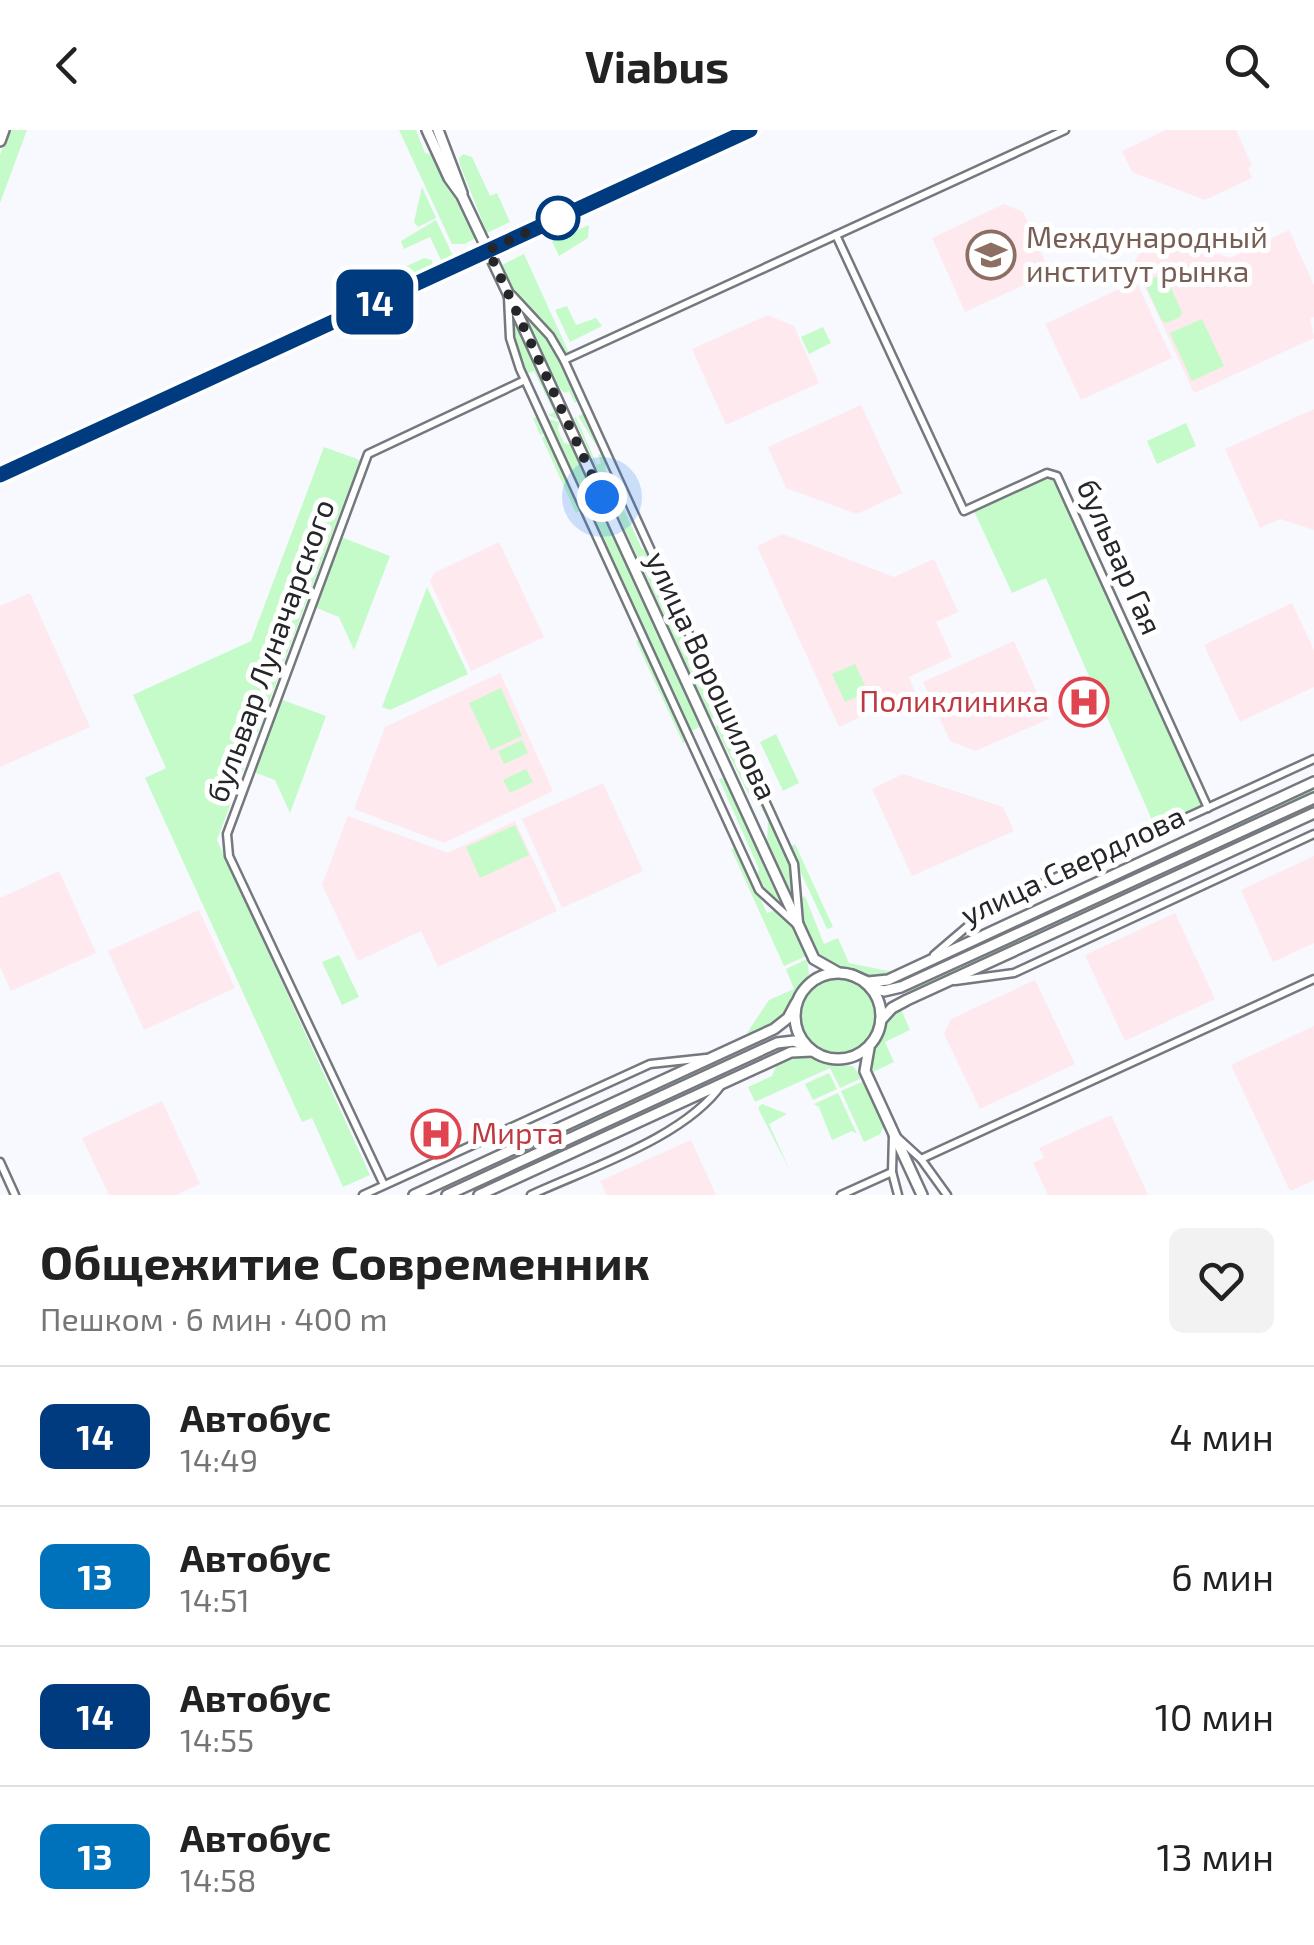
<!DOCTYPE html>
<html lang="ru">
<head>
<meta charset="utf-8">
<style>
  :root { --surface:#fff; --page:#f2f2f2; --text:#222; --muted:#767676; --line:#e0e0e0 }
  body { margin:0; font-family:"Exo 2",sans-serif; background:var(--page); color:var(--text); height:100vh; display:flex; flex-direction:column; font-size:38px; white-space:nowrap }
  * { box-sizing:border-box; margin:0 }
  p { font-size:32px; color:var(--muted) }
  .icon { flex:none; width:55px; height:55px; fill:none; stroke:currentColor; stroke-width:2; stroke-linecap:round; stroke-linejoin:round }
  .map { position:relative; height:1065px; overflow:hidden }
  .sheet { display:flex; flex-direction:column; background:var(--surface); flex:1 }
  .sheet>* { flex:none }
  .badge { padding:0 20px; border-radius:15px; font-size:35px; line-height:65px }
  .you { position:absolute; width:50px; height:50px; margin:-25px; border:8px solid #fff; border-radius:50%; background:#1a73e8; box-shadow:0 0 0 15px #1a73e833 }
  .map>.badge { position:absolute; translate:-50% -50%; box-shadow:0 0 0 5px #fff }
  .round { display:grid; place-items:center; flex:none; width:105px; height:105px; border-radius:15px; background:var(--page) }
  .overview { display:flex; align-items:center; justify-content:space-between; height:170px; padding:0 40px }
  h1 { font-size:48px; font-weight:700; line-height:75px }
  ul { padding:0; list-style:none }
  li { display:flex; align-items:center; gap:30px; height:140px; padding:0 40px; border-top:2px solid var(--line) }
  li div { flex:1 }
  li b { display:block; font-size:38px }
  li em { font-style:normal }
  li .badge { min-width:110px; font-weight:700; text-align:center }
  header { display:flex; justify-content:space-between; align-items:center; height:130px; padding:0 40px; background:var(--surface); font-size:45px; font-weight:700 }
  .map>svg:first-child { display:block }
  .education { fill:#fee9ee }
  .green { fill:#c5fbc9 }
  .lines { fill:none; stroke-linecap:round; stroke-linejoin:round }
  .minor-casing { stroke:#75797f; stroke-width:11 }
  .secondary-casing { stroke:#75797f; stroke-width:14 }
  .minor { stroke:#fff; stroke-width:6 }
  .secondary { stroke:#fff; stroke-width:9 }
  .line-casing { stroke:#fff; stroke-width:22 }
  .line { stroke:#003b80; stroke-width:15 }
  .walk { stroke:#252629; stroke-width:10; stroke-dasharray:0 18 }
  .stop-dot { fill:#fff; stroke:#003b80; stroke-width:5 }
  .labels { text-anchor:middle; stroke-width:10; stroke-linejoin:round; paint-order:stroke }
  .education-label { font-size:30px; fill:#785e54; stroke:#fff; text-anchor:start }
  .street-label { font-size:30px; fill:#252629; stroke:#fff }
  .health-label { font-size:30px; fill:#be3a42; stroke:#fff; text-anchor:end }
</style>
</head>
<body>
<header><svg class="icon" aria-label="back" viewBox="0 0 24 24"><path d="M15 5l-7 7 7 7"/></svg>Viabus<svg class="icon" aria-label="search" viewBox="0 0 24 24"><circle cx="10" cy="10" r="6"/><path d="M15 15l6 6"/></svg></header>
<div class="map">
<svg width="1314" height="1065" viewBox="0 0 1314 1065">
  <rect width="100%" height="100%" fill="#f7f9fe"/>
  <!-- education -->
  <g class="education">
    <path d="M1166,0H1236L1252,36L1248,38L1252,48L1205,70L1132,42L1122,21Z"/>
    <path d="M1004,74L1023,82L1050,143L965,182L932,108Z"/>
    <path d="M1289,100L1314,155V187L1310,189L1314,208L1194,263L1134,133L1153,102L1230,128Z"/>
    <path d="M1136,151L1172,228L1081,270L1045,194Z"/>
    <path d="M768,185L794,196L819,253L726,295L692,219Z"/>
    <path d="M861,275L902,363L857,384L786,358L768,317Z"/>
    <path d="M1314,279V400L1280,389L1260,398L1225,319Z"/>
    <path d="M783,404L894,447L934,429L958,482L936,492L952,527L909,547L915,562L839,597L757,416Z"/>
    <path d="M499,412L544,507L471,541L430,451L434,443Z"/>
    <path d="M30,463L90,597L0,637V476Z"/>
    <path d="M1292,473L1314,520V557L1240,592L1204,515Z"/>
    <path d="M1014,511L1049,589L975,621L950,611L923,552Z"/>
    <path d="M500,543L553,661L444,713L354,679L385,597Z"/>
    <path d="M903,644L1003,677L1014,701L912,746L872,659Z"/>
    <path d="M603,653L643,741L562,778L522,689Z"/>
    <path d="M348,686L448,723L515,691L557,781L438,837L421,801L358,831L322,755Z"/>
    <path d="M1314,726V813L1273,832L1241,760Z"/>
    <path d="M59,741L96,823L11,861L0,837V768Z"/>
    <path d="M199,780L235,858L144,900L108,821Z"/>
    <path d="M1175,783L1215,869L1125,911L1085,825Z"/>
    <path d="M1035,850L1075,934L980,979L944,904L951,889Z"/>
    <path d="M1314,896V1050L1290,1061L1231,935Z"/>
    <path d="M162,971L200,1054L176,1065H109L82,1008Z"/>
    <path d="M1111,985L1148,1065H1048L1033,1033L1044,1028L1039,1018Z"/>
    <path d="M691,1010L716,1065H607L600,1051Z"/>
  </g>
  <!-- green -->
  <g class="green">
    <path d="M9,0H27L0,73V25Z"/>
    <path d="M399,0H416L425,23L433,25L476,108L465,114H452Z"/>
    <path d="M463,24L472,27L490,66L497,63L510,92L487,103L460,35L459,28Z"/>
    <path d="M422,57L436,88L418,97L414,92Z"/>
    <path d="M436,90L454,128L443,134L430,107L404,119L401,111Z"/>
    <path d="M589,95L588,108L559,126L552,111Z"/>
    <path d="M524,124L570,225L564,223L550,199L517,166L502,135Z"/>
    <path d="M424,128L432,130L433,140L394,157L387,154L389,144Z"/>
    <path d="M1158,146L1166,147L1182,182L1180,187L1167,193L1162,191L1146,156L1148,151Z"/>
    <path d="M567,176L576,195L596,188L602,196L570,212L555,180Z"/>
    <path d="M524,182L555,218L579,271L575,273L569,261L564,263L559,257Z"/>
    <path d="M513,186L561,289L559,290L548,285L554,282L534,241L527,244L516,220Z"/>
    <path d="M1202,189L1224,236L1192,251L1170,203Z"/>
    <path d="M823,197L831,213L809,224L801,207Z"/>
    <path d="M585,283L607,330L605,338L642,419L648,421L681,490L677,498L709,568L717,569L723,583L711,589L574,288L576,287L597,335L601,333L598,325L601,323L578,286Z"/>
    <path d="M539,287L582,380L576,383L542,308L545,304L540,305L533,288Z"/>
    <path d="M548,289L559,292L558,300L564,313L572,315L702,596L691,601Z"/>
    <path d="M1186,293L1196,316L1157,334L1147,311Z"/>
    <path d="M324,317L360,330L217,710L370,1045L343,1057L312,988L302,992L145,648L166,638L133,565L251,511Z"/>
    <path d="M1053,344L1204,674L1155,697L1046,448L1012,463L973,379Z"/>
    <path d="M341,407L390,426L354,520L339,487L314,477Z"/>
    <path d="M427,457L468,544L390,580L382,577Z"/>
    <path d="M641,509L688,610L683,613L636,511Z"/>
    <path d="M855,534L868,562L845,572L832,544Z"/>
    <path d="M501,558L522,606L491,620L469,573Z"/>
    <path d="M280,569L326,586L290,683L275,650L253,642Z"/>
    <path d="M727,591L790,733L794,773L767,713L768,690L753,663L749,665L715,596Z"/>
    <path d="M776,604L799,653L783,661L760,612Z"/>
    <path d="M522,610L528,623L504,634L498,621Z"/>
    <path d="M526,639L533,652L510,663L503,650Z"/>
    <path d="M722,648L728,653L785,778L765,758L757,744L759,739L719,649Z"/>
    <path d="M1314,659V662L1162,732L1161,729Z"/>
    <path d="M1314,675V678L1168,746L1167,743Z"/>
    <path d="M515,695L529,725L480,748L466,717Z"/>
    <path d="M795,714L833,797L827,799L789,717Z"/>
    <path d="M737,718L767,783L778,779L792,795L806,826L784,836L731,719Z"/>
    <path d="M1157,731L1158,733L901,851L900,848Z"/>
    <path d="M1164,744L1165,747L907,865L906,862Z"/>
    <path d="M805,766L824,814L838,808L849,833L893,842L876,848L856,839L828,835L822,831L802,789L801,769Z"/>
    <path d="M339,825L359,867L342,875L322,832Z"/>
    <path d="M807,829L809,844C787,873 789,898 747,903L769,870L794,859L786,839Z"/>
    <circle cx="839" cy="886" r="38"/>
    <path d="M900,877L910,900L885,912L894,932L873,942L870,926L893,882Z"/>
    <path d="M798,924H807L827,935L853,936L862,948L840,958L830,938L755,972L748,957L772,946L777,934Z"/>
    <path d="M718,931L720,935L507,1032L506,1029Z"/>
    <path d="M829,943L837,959L813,970L805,954Z"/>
    <path d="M724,945L726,948L514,1046L512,1043Z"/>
    <path d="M864,951L884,996L880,1004L864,1012L841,961Z"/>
    <path d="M838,963L857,1004L852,1001L832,1010L819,977L814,974Z"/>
    <path d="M762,974L787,984L769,994L790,1041L758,978Z"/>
  </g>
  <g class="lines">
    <!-- minor casing -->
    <g class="minor-casing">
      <g id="minor">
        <path d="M836,105L964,381L1047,343L1057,346L1208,678"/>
        <path d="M512,165L550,206L564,230L794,734L799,793"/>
        <path d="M508,167L510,208L520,239L737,712L759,760L796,794"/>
        <path d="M564,230L1065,0"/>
        <path d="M934,825L989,778L1314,629"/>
        <path d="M955,851L1014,843L1314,704"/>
        <path d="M893,1005L892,1042L898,1065"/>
        <path d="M898,1008L921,1029L947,1065"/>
        <path d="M921,1029L1314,849"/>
        <path d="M0,1032L15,1065"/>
        <path d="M384,1055L229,726L227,704L368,324L525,250"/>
        <path d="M363,1065L650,934L706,928"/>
        <path d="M531,1065C589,1038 686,1007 722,954"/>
        <path d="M841,1065L892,1042"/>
      </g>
    </g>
    <!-- secondary casing -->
    <g class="secondary-casing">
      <g id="secondary">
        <path d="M427,0L449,48L462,66L507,161L814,829L837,842"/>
        <path d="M438,0L462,63"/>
        <path d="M0,11L4,0"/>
        <path d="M0,345L750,0"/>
        <circle cx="838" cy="886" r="43"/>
        <path d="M852,845L868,852L888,850L1314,652"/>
        <path d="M870,857L884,861L901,857L1314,668"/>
        <path d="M881,890L892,878L907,870L1314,683"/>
        <path d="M869,918L865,941L922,1065"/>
        <path d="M414,1065L774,899L788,888L796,873"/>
        <path d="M447,1065L777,913L794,911L807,917"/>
        <path d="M479,1065L791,922L812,921"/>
      </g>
    </g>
    <!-- minor -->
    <use href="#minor" class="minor"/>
    <!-- secondary -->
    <use href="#secondary" class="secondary"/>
  </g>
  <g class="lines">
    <!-- line casing -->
    <g class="line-casing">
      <path id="line" d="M0,345L750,0"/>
    </g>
    <!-- line -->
    <use href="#line" class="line"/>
    <!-- walk -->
    <path class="walk" d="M558,88L488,120L602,367"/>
  </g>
  <!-- icons -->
  <defs>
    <g id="university-ring" transform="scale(2.5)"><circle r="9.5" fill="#fff" stroke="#8d6e63" stroke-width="1.5"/><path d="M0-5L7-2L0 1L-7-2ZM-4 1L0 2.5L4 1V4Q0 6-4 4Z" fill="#8d6e63"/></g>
    <g id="hospital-ring" transform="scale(2.5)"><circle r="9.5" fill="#fff" stroke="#e0444e" stroke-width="1.5"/><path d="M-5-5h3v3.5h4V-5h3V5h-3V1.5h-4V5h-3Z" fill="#e0444e"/></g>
  </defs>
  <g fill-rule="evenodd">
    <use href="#university-ring" x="991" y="125"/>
    <use href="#hospital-ring" x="1084" y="572"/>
    <use href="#hospital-ring" x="436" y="1004"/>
  </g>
  <!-- markers -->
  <circle class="stop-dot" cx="558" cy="88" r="20"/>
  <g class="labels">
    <!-- education labels -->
    <g class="education-label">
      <text x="1026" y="118">Международный<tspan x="1026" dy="34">институт рынка</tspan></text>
    </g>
    <!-- street labels -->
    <g class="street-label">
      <text transform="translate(1119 427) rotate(66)" y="10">бульвар Гая</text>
      <text transform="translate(271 521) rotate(-70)" y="10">бульвар Луначарского</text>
      <text transform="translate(711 546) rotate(65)" y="10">улица Ворошилова</text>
      <text transform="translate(1073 736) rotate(-25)" y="10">улица Свердлова</text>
    </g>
    <!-- health labels -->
    <g class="health-label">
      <text x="1049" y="582">Поликлиника</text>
      <text x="471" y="1014" text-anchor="start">Мирта</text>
    </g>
  </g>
</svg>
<div class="you" style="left:602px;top:367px"></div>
<b class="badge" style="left:375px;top:172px;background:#003b80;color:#fff">14</b>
</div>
<section class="sheet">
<div class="overview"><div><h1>Общежитие Современник</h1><p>Пешком · 6 мин · 400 m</p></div><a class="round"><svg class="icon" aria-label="heart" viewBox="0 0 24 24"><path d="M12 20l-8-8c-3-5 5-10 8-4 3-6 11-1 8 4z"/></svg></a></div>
<ul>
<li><span class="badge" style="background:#003b80;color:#fff">14</span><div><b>Автобус</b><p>14:49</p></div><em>4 мин</em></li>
<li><span class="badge" style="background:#0072bc;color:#fff">13</span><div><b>Автобус</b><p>14:51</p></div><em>6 мин</em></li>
<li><span class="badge" style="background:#003b80;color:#fff">14</span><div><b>Автобус</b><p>14:55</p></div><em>10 мин</em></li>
<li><span class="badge" style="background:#0072bc;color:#fff">13</span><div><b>Автобус</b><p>14:58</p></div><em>13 мин</em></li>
</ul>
</section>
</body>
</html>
